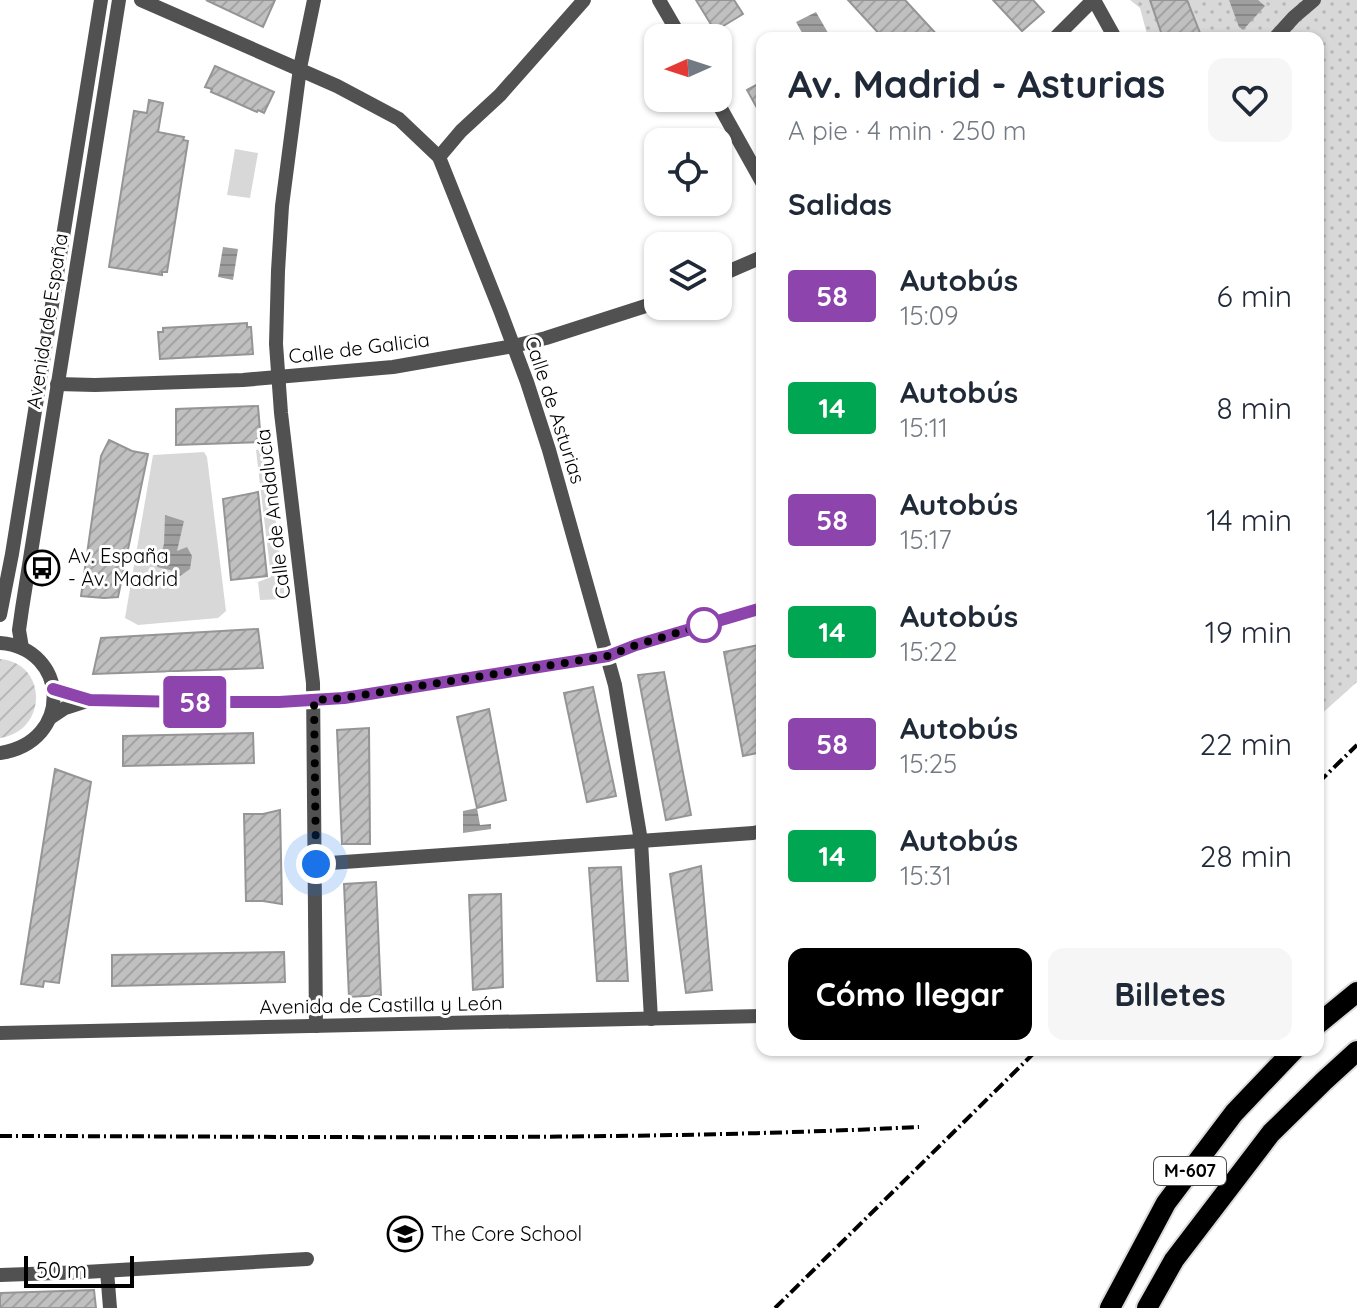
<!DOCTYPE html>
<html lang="es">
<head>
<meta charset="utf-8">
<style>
  :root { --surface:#fff; --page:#f6f6f7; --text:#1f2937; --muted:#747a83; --accent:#000 }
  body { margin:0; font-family:Quicksand,sans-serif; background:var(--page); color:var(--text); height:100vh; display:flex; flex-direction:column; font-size:30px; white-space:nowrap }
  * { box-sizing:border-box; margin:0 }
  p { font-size:26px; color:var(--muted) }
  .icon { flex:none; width:44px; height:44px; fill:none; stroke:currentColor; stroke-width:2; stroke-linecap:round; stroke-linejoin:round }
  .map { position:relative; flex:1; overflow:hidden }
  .drawer { position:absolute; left:756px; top:32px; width:568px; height:1024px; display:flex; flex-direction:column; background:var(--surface); border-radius:16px; box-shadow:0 2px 6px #0004 }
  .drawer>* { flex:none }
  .badge { padding:0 16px; border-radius:6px; font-size:28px; line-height:52px }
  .needle { width:52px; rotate:267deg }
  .controls { position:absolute; left:644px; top:24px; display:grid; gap:16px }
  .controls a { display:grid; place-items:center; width:88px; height:88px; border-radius:16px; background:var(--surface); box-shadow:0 2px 6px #0004; font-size:40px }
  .scale { position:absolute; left:24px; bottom:20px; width:110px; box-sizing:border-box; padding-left:8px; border:4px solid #000; border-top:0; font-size:22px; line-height:28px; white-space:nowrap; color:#000; -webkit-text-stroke:6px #fff; paint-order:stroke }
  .you { position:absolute; width:40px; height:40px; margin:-20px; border:6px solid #fff; border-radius:50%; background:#1a73e8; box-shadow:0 0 0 12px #1a73e833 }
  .map>.badge { position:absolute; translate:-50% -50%; box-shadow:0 0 0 4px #fff }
  h2 { padding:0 32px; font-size:30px; line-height:72px }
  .round { display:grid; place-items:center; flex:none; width:84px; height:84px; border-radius:16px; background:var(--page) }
  .overview { display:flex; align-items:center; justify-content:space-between; height:136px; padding:0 32px }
  h1 { font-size:38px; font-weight:700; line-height:60px }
  .cta { display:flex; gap:16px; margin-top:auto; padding:16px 32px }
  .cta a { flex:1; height:92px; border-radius:16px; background:var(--accent); color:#fff; font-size:32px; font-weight:700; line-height:92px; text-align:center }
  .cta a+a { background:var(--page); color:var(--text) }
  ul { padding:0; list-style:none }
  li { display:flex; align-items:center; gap:24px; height:112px; padding:0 32px }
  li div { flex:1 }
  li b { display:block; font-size:30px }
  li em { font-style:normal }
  li .badge { min-width:88px; font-weight:700; text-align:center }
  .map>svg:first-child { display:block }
  .grass { fill:#d8d8d8 }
  .park { fill:url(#park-dots) }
  .garden { fill:url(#garden-furrows) }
  .water { fill:url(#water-rules) }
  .building { fill:url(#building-hatch); stroke:#959595; stroke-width:2 }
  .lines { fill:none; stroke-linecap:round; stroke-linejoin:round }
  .highway-casing { stroke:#dbdbdb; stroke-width:24 }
  .minor { stroke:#515151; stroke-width:14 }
  .highway { stroke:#000; stroke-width:20 }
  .rail { stroke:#000; stroke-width:4; stroke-dasharray:12 4 2 4; stroke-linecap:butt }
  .line-casing { stroke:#fff; stroke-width:18 }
  .line { stroke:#8e44ad; stroke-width:12 }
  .walk { stroke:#000; stroke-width:8; stroke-dasharray:0 14.4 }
  .stop-dot { fill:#fff; stroke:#8e44ad; stroke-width:4 }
  .labels { text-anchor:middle; stroke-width:6; stroke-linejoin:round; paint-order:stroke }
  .shield { fill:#fff; stroke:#4c4c4c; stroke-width:2 }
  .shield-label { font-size:18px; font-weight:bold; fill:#000 }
  .street-label { font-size:20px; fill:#000; stroke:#fff }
  .poi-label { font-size:20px; fill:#000; stroke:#fff; text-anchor:start }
</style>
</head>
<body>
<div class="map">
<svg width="1357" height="1308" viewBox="0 0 1357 1308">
  <defs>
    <pattern id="park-dots" width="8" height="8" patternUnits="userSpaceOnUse" patternTransform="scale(2)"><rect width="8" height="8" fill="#d8d8d8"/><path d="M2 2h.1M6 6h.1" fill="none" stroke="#b8b8b8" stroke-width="1.8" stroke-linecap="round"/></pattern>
    <pattern id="garden-furrows" width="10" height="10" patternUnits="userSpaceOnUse" patternTransform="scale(2)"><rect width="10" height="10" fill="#d8d8d8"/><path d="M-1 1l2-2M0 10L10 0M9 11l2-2" fill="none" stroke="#b8b8b8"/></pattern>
    <pattern id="water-rules" width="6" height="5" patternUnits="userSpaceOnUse" patternTransform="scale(2)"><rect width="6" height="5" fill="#9f9f9f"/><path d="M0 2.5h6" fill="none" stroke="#878787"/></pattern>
    <pattern id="building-hatch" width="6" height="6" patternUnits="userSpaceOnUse" patternTransform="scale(2)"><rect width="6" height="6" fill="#c0c0c0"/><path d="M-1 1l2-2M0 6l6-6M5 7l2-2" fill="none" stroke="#a3a3a3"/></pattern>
  </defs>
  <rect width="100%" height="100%" fill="#fff"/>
  <!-- grass -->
  <g class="grass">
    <path d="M235,149L258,153L250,198L227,195Z"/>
    <path d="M267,448L285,599L260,600L258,582L271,577L256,450Z"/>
    <path d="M204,452L207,457L226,611L218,618L138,625L125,618L153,455Z"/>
  </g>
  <!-- park -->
  <path class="park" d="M1130,0H1357V682L1318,717V38H1148L1140,8Z"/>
  <!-- garden -->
  <path class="garden" d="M0,659C48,663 48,731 0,738Z"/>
  <!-- water -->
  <g class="water">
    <path d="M1229,0H1258L1265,6L1243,30L1239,27Z"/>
    <path d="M816,12L831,38H805L796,22Z"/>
    <path d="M223,247L238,249L233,280L218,277Z"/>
    <path d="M165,515L184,521L177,551L187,547L192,556L190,569L180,576L174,571L157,567L164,544Z"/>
    <path d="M477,808L480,825L491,824V829L463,833V811Z"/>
  </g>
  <!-- building -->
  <g class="building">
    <path d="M206,0H275L263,27Z"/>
    <path d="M696,0H734L743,14L715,31Z"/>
    <path d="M848,0H905L940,38H883Z"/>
    <path d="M993,0H1033L1044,12L1022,31Z"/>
    <path d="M1150,0H1187L1202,38H1163Z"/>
    <path d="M215,66L274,92L264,113L258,110L257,112L228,99L211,92L212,89L205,87Z"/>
    <path d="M762,82V117L747,90Z"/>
    <path d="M149,100L163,103L158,132L184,137L183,140L188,141L167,272H162V275L109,267L134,111L147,113Z"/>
    <path d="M247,323V327H251L253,354L160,359L158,332H163V328Z"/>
    <path d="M258,406L261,442L176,445V409Z"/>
    <path d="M109,440L132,451L148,454L118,597L104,598L81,596L101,456Z"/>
    <path d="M258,492L267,576L231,580L223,499Z"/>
    <path d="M258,629L263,668L93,674L101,638Z"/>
    <path d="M759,645L762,659V752L743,756L724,652Z"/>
    <path d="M664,672L691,815L666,820L638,675Z"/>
    <path d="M593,687L616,796L587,802L564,693Z"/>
    <path d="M489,709L506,800L477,808L457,717Z"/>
    <path d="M369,728L370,844H342L337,730Z"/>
    <path d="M253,733L254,763L123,766V736Z"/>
    <path d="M55,769L91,782L59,983L44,981L43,987L21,984Z"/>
    <path d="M280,810L282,904L263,901H246L244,814H263Z"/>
    <path d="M701,866L712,990L686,993L670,874Z"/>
    <path d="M621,867L628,981H597L589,868Z"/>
    <path d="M376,882L381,995L349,997L344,884Z"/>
    <path d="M501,894L503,987L473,990L469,895Z"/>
    <path d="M284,952L285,982L112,986V955Z"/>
    <path d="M94,1290L96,1308H0V1293Z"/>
  </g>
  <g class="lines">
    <!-- highway casing -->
    <g class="highway-casing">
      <g id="highway">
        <path d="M1318,1024L1357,992"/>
        <path d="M1110,1308L1166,1203L1234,1113L1294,1050"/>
        <path d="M1147,1308L1174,1260L1271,1133L1324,1081L1357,1051"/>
      </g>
    </g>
    <!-- minor -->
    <g class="minor">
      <path d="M141,0L337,86L399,119L439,157L500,310L527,382L549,450L615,685L641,841L651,1019"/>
      <path d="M314,0L300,68L282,206L278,271L276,344L281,413L313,683L316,1026"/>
      <path d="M659,0L681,38"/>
      <path d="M1094,0L1115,38"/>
      <path d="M1055,38L1093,0"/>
      <path d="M1275,38L1294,17L1314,0"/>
      <path d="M715,98L762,182"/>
      <path d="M439,157L461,131L500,95L584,0"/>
      <path d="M718,276L762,257"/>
      <path d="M57,384L95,385L243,380L393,367L514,346L546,338L658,302"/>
      <path d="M0,615L12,554L101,0"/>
      <path d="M0,643C69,648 74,742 0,753"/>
      <path d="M22,648L19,630L22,609L119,0"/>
      <path d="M53,689L90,700L279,702L344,698L608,656L636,645L762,608"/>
      <path d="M50,718L65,708L90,700"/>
      <path d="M316,864L753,833L762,831"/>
      <path d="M0,1033L762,1016"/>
      <path d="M107,1271L110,1308"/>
      <path d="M0,1275L85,1272L307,1259"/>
    </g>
    <!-- highway -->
    <use href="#highway" class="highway"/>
    <!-- rail -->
    <g class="rail">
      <path d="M1318,783L1357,745"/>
      <path d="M0,1136C306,1136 613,1142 919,1127"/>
      <path d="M775,1308L1037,1050"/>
    </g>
  </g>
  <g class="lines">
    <!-- line casing -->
    <g class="line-casing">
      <path id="line" d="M53,689L90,700L183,702H279L344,698L608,656L636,645L762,608"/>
    </g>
    <!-- line -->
    <use href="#line" class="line"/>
    <!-- walk -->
    <path class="walk" d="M316,864L314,700L344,698L608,656L636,645L704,625"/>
  </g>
  <!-- icons -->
  <defs>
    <g id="bus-ring" transform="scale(1.8)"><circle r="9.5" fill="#fff" stroke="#000" stroke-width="1.5"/><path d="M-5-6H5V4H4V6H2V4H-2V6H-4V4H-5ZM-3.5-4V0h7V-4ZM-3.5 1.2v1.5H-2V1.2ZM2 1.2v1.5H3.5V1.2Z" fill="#000"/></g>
    <g id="university-ring" transform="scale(1.8)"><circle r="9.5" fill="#fff" stroke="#000" stroke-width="1.5"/><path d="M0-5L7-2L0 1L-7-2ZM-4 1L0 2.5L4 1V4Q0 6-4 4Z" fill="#000"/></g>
  </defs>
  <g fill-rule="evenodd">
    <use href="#bus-ring" x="42" y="568"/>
    <use href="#university-ring" x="405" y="1234"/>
  </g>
  <!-- markers -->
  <circle class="stop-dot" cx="704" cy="625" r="16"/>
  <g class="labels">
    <!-- shield labels -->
    <rect class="shield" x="1154" y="1157" width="72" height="28" rx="6"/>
    <g class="shield-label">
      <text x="1190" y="1177">M-607</text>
    </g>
    <!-- street labels -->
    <g class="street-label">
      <text transform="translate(47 321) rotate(-81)" y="7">Avenida de España</text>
      <text transform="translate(359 348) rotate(-7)" y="7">Calle de Galicia</text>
      <text transform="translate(555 410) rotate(72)" y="7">Calle de Asturias</text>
      <text transform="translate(273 514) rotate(-97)" y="7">Calle de Andalucía</text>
      <text transform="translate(381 1005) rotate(-1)" y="7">Avenida de Castilla y León</text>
    </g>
    <!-- poi labels -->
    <g class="poi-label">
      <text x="68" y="563">Av. España<tspan x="68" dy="23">- Av. Madrid</tspan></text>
      <text x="431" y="1241">The Core School</text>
    </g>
  </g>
</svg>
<div class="controls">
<a><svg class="needle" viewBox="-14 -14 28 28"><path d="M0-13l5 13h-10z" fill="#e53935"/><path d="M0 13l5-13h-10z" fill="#747a83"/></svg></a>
<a><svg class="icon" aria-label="locate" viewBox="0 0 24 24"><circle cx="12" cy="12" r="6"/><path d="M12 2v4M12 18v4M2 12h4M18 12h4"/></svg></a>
<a><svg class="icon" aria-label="layers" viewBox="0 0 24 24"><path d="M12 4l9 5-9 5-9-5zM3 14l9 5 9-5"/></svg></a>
</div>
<div class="scale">50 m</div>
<div class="you" style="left:316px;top:864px"></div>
<b class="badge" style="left:195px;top:702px;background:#8e44ad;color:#fff">58</b>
<section class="drawer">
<div class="overview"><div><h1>Av. Madrid - Asturias</h1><p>A pie · 4 min · 250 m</p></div><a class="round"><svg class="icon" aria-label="heart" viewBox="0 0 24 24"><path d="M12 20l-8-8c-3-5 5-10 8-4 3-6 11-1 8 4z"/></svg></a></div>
<h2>Salidas</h2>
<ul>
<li><span class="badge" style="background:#8e44ad;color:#fff">58</span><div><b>Autobús</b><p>15:09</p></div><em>6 min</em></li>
<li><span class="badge" style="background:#00a651;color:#fff">14</span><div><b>Autobús</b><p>15:11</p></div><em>8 min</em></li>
<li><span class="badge" style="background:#8e44ad;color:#fff">58</span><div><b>Autobús</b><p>15:17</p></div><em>14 min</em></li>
<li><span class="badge" style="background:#00a651;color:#fff">14</span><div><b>Autobús</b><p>15:22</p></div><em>19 min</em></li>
<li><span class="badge" style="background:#8e44ad;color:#fff">58</span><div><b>Autobús</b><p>15:25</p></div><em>22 min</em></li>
<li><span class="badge" style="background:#00a651;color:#fff">14</span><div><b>Autobús</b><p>15:31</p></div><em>28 min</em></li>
</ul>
<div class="cta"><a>Cómo llegar</a><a>Billetes</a></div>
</section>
</div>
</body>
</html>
